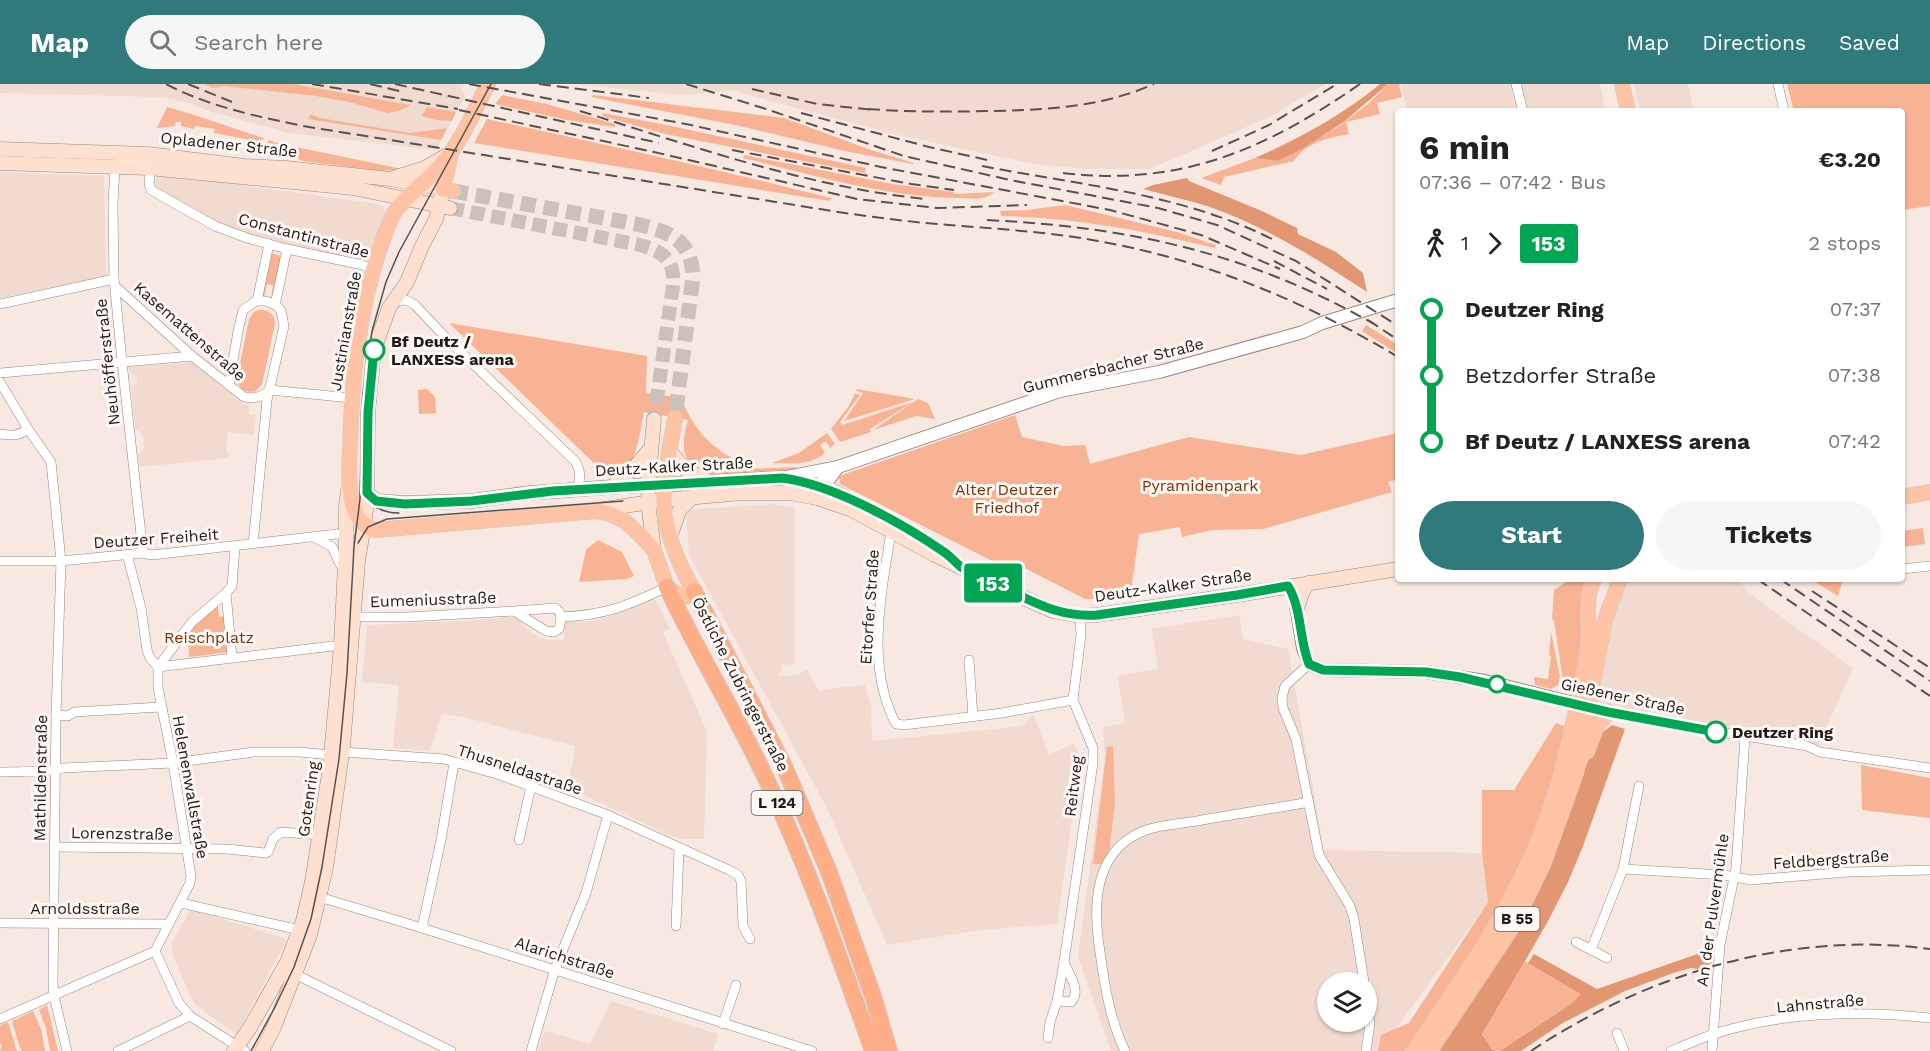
<!DOCTYPE html>
<html lang="en">
<head>
<meta charset="utf-8">
<style>
  :root { --surface:#fff; --page:#f6f6f6; --text:#222; --muted:#767676; --accent:#317a7b }
  body { margin:0; font-family:"Work Sans",sans-serif; background:var(--page); color:var(--text); height:100vh; display:flex; flex-direction:column; font-size:22px; white-space:nowrap }
  * { box-sizing:border-box; margin:0 }
  p { font-size:20px; color:var(--muted) }
  .icon { flex:none; width:33px; height:33px; fill:none; stroke:currentColor; stroke-width:2; stroke-linecap:round; stroke-linejoin:round }
  .map { position:relative; flex:1; overflow:hidden }
  .details { position:absolute; left:1395px; top:24px; width:510px; height:474px; display:flex; flex-direction:column; background:var(--surface); border-radius:6px; box-shadow:0 2px 4px #0004 }
  .details>* { flex:none }
  .badge { padding:0 12px; border-radius:4px; font-size:21px; line-height:39px }
  .buttons { position:absolute; left:1317px; top:888px; display:grid; gap:12px }
  .buttons a { display:grid; place-items:center; width:60px; height:60px; border-radius:50%; background:var(--surface); box-shadow:0 2px 4px #0004; font-size:30px }
  .map>.badge { position:absolute; translate:-50% -50%; box-shadow:0 0 0 3px #fff }
  .legs { display:flex; align-items:center; gap:9px; height:66px; padding:0 24px; font-size:20px }
  .legs p { margin-inline-start:auto }
  .summary { display:flex; align-items:center; justify-content:space-between; height:102px; padding:0 24px }
  h1 { font-size:33px; font-weight:700; line-height:45px }
  .cta { display:flex; gap:12px; margin-top:auto; padding:12px 24px }
  .cta a { flex:1; height:69px; border-radius:36px; background:var(--accent); color:#fff; font-size:24px; font-weight:700; line-height:69px; text-align:center }
  .cta a+a { background:var(--page); color:var(--text) }
  ul { padding:0 24px; list-style:none }
  li { display:flex; align-items:center; gap:21px; height:66px; font-size:22px }
  li i { display:grid; place-items:center; width:9px; height:100%; margin:0 8px; background:currentColor }
  li i::after { content:''; width:15px; height:15px; margin:-8px; border:4px solid; border-radius:50%; background:var(--surface) }
  li p { margin-inline-start:auto }
  li:first-child i { background:linear-gradient(#0000 50%,currentColor 0) }
  li:last-child i { background:linear-gradient(currentColor 50%,#0000 0) }
  header { display:flex; align-items:center; gap:36px; box-sizing:border-box; height:84px; padding:0 30px; background:var(--accent); color:#fff }
  header strong { font-size:28px }
  nav { display:flex; gap:33px; margin-inline-start:auto; font-size:21px }
  .search { width:420px; height:54px; background:var(--page); display:flex; align-items:center; gap:15px; box-sizing:border-box; padding:0 21px; border-radius:33px; color:var(--muted); font-size:22px }
  .map>svg:first-child { display:block }
  .built { fill:#f1dbd0; fill-rule:evenodd }
  .green { fill:#f7b393 }
  .forest { fill:#e29772 }
  .lines { fill:none; stroke-linecap:round; stroke-linejoin:round }
  .secondary-tunnel { stroke:#ccc0ba; stroke-width:14; stroke-dasharray:14 7; stroke-linecap:butt }
  .primary-tunnel { stroke:#ccc0ba; stroke-width:15; stroke-dasharray:15 8; stroke-linecap:butt }
  .minor-casing { stroke:#958882; stroke-width:10 }
  .tertiary-casing { stroke:#958882; stroke-width:14 }
  .secondary-casing { stroke:#958882; stroke-width:15 }
  .primary-casing { stroke:#cecdcc; stroke-width:16 }
  .trunk-casing { stroke:#cecdcc; stroke-width:18 }
  .minor { stroke:#fff; stroke-width:9 }
  .tertiary { stroke:#fff; stroke-width:12 }
  .secondary { stroke:#fee0d1; stroke-width:14 }
  .primary { stroke:#fec2a4; stroke-width:15 }
  .trunk { stroke:#feae86; stroke-width:16 }
  .tram { stroke:#58514d; stroke-width:1.5 }
  .rail { stroke:#58514d; stroke-width:2; stroke-dasharray:12 6; stroke-linecap:butt }
  .line-1-casing { stroke:#fff; stroke-width:14 }
  .line-1 { stroke:#00a651; stroke-width:9 }
  .stop-1-dot { fill:#fff; stroke:#00a651; stroke-width:3 }
  .labels { text-anchor:middle; stroke-width:6; stroke-linejoin:round; paint-order:stroke }
  .shield { fill:#fef8f5; stroke:#635d5a; stroke-width:1.5 }
  .shield-label { font-size:15px; font-weight:bold; fill:#201b18 }
  .street-label { font-size:16px; fill:#201b18; stroke:#fef8f5 }
  .stop-label { font-size:16px; font-weight:bold; fill:#201b18; stroke:#fef8f5; text-anchor:start }
  .park-label { font-size:16px; fill:#773409; stroke:#fef8f5 }
</style>
</head>
<body>
<header>
<strong>Map</strong>
<div class="search"><svg class="icon" aria-label="search" viewBox="0 0 24 24"><circle cx="10" cy="10" r="6"/><path d="M15 15l6 6"/></svg>Search here</div>
<nav><a>Map</a><a>Directions</a><a>Saved</a></nav>
</header>
<div class="map">
<svg width="1930" height="967" viewBox="0 0 1930 967">
  <rect width="100%" height="100%" fill="#f7e9e2"/>
  <!-- built -->
  <g class="built">
    <path d="M0,0H465L462,4L465,12L436,66L290,49L211,28L189,19L161,13L0,9Z"/>
    <path d="M575,0H1325L1272,32L1150,85H1085L1034,80L893,50L741,9L739,6L680,11Z"/>
    <path d="M1401,0H1600L1606,27H1407Z"/>
    <path d="M1634,0H1688L1694,27H1640Z"/>
    <path d="M0,88L104,92L106,192L0,214Z"/>
    <path d="M162,90L379,120L384,123L387,137L371,181L249,151L219,140L156,104L154,98L157,93Z"/>
    <path d="M192,278L243,320L249,321V330L256,331L254,351L228,348L226,362L229,374L139,383L138,371L144,364L143,351L135,345L131,302L137,299V293L129,288V283Z"/>
    <path d="M772,420L795,424V580L782,581V587L779,588V592L796,591L808,586L819,608L827,605L865,601L871,622L872,657L1015,643L1025,640L1033,630L1049,670L1074,660L1081,674L1057,840L981,846L887,861L826,722L689,471L686,426Z"/>
    <path d="M1627,495H1738L1746,506L1762,519L1853,584L1817,665L1596,625L1608,551L1613,533Z"/>
    <path d="M654,513L670,545L663,548L707,648L704,755H682L668,751L567,703L574,673L575,662L463,633L442,630L430,667L393,664L399,601L362,598L367,541L477,536L517,532L527,545L540,554L548,556H564V538L592,537L611,532Z"/>
    <path d="M1239,531L1243,555L1288,565L1324,766L1482,769L1488,818L1380,967H1111L1078,872L1105,672L1103,643L1125,639L1118,595L1121,591L1158,585L1152,545ZM1328,898H1366V938H1328Z"/>
    <path d="M191,825L287,855L237,951L194,920L173,872L171,860Z"/>
    <path d="M611,917L718,950L713,967H538L545,947L590,960Z"/>
  </g>
  <!-- green -->
  <g class="green">
    <path d="M204,0H293L411,21L398,27L388,29L349,18L316,12L223,2L213,4Z"/>
    <path d="M1388,0H1399L1402,13L1377,19L1380,30L1346,38L1349,50C1328,54 1306,58 1294,77L1224,93L1221,101L1201,94L1255,74L1278,77L1339,42L1368,20Z"/>
    <path d="M1787,0H1930V122L1902,126V27H1794Z"/>
    <path d="M502,11L547,20L615,40V43L567,36L495,20Z"/>
    <path d="M594,11L784,34L871,66L914,79L913,80L845,67L740,42L591,13Z"/>
    <path d="M167,23C200,32 231,44 264,54L249,70L246,69L256,57L214,49L215,45L195,42L194,45L181,42V38H176L175,42L157,44Z"/>
    <path d="M427,23L456,28L452,37L437,36L422,32Z"/>
    <path d="M603,29L667,41L866,84L865,89L665,50L602,32Z"/>
    <path d="M310,30L320,34L410,49L447,44L441,56L308,35Z"/>
    <path d="M487,35C602,60 717,85 831,114L830,117L474,59Z"/>
    <path d="M269,56L277,59L402,85L382,87L303,77L293,73L256,72Z"/>
    <path d="M744,71L893,100L954,108V110L994,108C991,110 989,112 986,113C979,116 967,114 959,114C886,113 813,91 743,74Z"/>
    <path d="M1065,121L1177,148L1216,161L1215,164C1144,147 1075,133 1001,132L1000,127L1027,126Z"/>
    <path d="M270,169L282,172L274,213L271,215L273,201L267,200L264,214L262,211Z"/>
    <path d="M258,226C268,225 275,230 275,240L262,300L256,307C246,310 239,305 237,295L249,235L254,228Z"/>
    <path d="M449,239L647,272L646,309L681,314C694,347 714,368 747,381L703,382L701,379L699,380V383L696,384C679,372 683,354 688,336L644,328C639,348 637,401 603,388Z"/>
    <path d="M1366,241L1398,261V270L1362,247Z"/>
    <path d="M427,305L435,313L436,329L419,330L418,306Z"/>
    <path d="M857,305L915,315L844,337L862,311L863,309L856,307Z"/>
    <path d="M855,309L860,311L840,338L842,341L913,318L870,345L871,348L840,358L831,345L849,322Z"/>
    <path d="M918,315L928,319L935,335L916,332L873,346Z"/>
    <path d="M1015,331L1022,353L1064,362L1085,361L1090,380L1189,353L1301,371L1398,349V395L1388,398L1392,408L1263,445L1212,446L1182,453L1180,443L1139,450L1130,514L1085,515L1011,477L1006,484L840,400L839,392Z"/>
    <path d="M827,349L835,360L830,364L826,357L820,361L825,369C810,382 790,379 772,379L799,369Z"/>
    <path d="M794,383L798,384L789,387L705,391L702,387Z"/>
    <path d="M1923,444L1925,460L1902,463V447Z"/>
    <path d="M598,456L622,468L634,492L626,495L579,498L586,466Z"/>
    <path d="M1571,495H1588L1583,555L1577,600L1573,602L1567,601L1563,597L1554,536L1552,535L1554,506Z"/>
    <path d="M1813,495H1831L1842,498L1838,512L1812,496Z"/>
    <path d="M215,522L218,523L219,533L225,532L229,568L189,573V563L181,558L199,536Z"/>
    <path d="M1551,548L1560,593L1558,601L1551,605L1535,601L1534,593L1548,595L1551,572L1549,571Z"/>
    <path d="M1556,639L1566,643L1554,696L1524,777L1461,889L1405,967H1378L1381,951L1409,939L1488,818L1482,769V706H1514Z"/>
    <path d="M1113,662L1115,719L1109,769L1101,780H1093L1107,663Z"/>
    <path d="M1861,681L1930,694V734L1862,726Z"/>
    <path d="M1525,877L1582,910L1571,920L1500,967C1491,967 1487,958 1482,952Z"/>
    <path d="M47,921L58,967H50L46,944L39,926Z"/>
    <path d="M33,927L41,945L45,967H22L20,964L12,937Z"/>
    <path d="M8,938L16,964L17,967H0L2,961L0,959V941Z"/>
  </g>
  <!-- forest -->
  <g class="forest">
    <path d="M1380,0H1388L1345,37L1302,65L1278,77L1255,74C1298,55 1343,31 1380,0Z"/>
    <path d="M1187,94L1189,97L1262,127L1297,144L1298,150L1336,168L1363,189L1367,208C1317,175 1267,143 1210,123C1188,116 1165,111 1143,105L1153,101Z"/>
    <path d="M1612,641L1625,645L1583,762L1568,798L1547,839L1482,951L1492,965L1497,967H1438L1548,784L1599,647L1603,648Z"/>
    <path d="M1706,867L1712,879L1698,885L1691,884L1673,889L1625,907L1561,940L1521,967H1500L1571,920L1581,910L1528,879L1534,870L1597,905Z"/>
  </g>
  <g class="lines">
    <!-- secondary-tunnel -->
    <path class="secondary-tunnel" d="M450,124L640,161C664,168 675,176 673,202L654,335"/>
    <!-- primary-tunnel -->
    <path class="primary-tunnel" d="M453,107L636,140C668,147 692,155 693,193L675,334"/>
    <!-- minor casing -->
    <g class="minor-casing">
      <g id="minor">
        <path d="M1516,0L1523,27"/>
        <path d="M1778,0L1784,27"/>
        <path d="M151,81L149,100L151,106L215,142L247,154L287,165L363,181L373,186"/>
        <path d="M115,202L192,272L244,313C255,315 262,313 270,306L351,314"/>
        <path d="M257,217L269,160"/>
        <path d="M395,217L406,216L415,221L449,257L575,377C581,386 581,395 577,405"/>
        <path d="M0,220L114,195"/>
        <path d="M275,221L287,165"/>
        <path d="M0,289L192,272"/>
        <path d="M0,298L28,345L51,378L61,477L56,631L53,900L54,912L67,967"/>
        <path d="M229,301L238,247L243,226L256,217H266L276,221L281,227L284,242L267,316L253,460"/>
        <path d="M0,350C11,352 19,352 28,345"/>
        <path d="M891,444C890,458 887,472 885,485C877,537 871,593 896,640L904,641L1002,629L1073,616"/>
        <path d="M314,453L332,463L343,486"/>
        <path d="M143,469L122,278L114,195L113,120L115,83L121,78L146,76"/>
        <path d="M127,470L141,524L147,566L150,574L158,583"/>
        <path d="M0,477H61L143,469L152,471L346,449"/>
        <path d="M1902,485L1930,482"/>
        <path d="M354,533H408L514,527L546,547L554,548L559,545C561,537 563,528 555,524L514,527"/>
        <path d="M561,533C606,531 627,522 667,503"/>
        <path d="M232,573L226,509L232,502L235,463"/>
        <path d="M969,576L973,633"/>
        <path d="M1309,580L1285,602L1282,614L1283,624L1296,655L1319,771L1350,822L1354,835L1364,898"/>
        <path d="M158,583L341,561"/>
        <path d="M158,583L192,538L226,509"/>
        <path d="M1589,623L1659,638L1807,662L1820,668L1930,684"/>
        <path d="M56,631L68,632L74,628L161,623"/>
        <path d="M343,668L444,675L500,691L608,731L729,786L738,791L741,797L743,842L750,855"/>
        <path d="M0,688C21,687 42,689 63,684L173,679L254,668H299L331,671"/>
        <path d="M519,756L531,702"/>
        <path d="M55,763L227,765L265,769L268,768L273,755L281,748L320,751"/>
        <path d="M1623,785L1724,791L1751,796L1848,788L1930,786"/>
        <path d="M316,812L422,844L812,967"/>
        <path d="M181,819L300,846"/>
        <path d="M0,839L169,840"/>
        <path d="M676,842L679,765"/>
        <path d="M422,844L441,756L454,679"/>
        <path d="M1576,858L1607,874"/>
        <path d="M1591,866L1623,785L1639,702"/>
        <path d="M155,867L179,919L190,932L245,967"/>
        <path d="M295,890L451,967"/>
        <path d="M1057,917L1071,918C1082,908 1069,890 1064,878"/>
        <path d="M0,935L155,867L190,799L191,792L173,679L158,604V583"/>
        <path d="M723,940L736,901"/>
        <path d="M1617,949L1624,967"/>
        <path d="M1048,954L1050,938L1057,917L1064,878L1093,679V664L1073,616L1081,551L1080,532"/>
        <path d="M118,967L190,932"/>
        <path d="M531,967L555,885L586,809L608,731"/>
        <path d="M1125,967C1109,934 1104,897 1099,861C1093,819 1095,770 1139,749C1156,741 1178,740 1197,737C1234,730 1272,725 1309,718"/>
        <path d="M1366,967L1370,940L1366,913"/>
        <path d="M1671,967C1685,961 1699,955 1714,950C1782,928 1860,926 1930,934"/>
        <path d="M1712,967L1720,861L1736,784L1745,653"/>
      </g>
    </g>
    <!-- tertiary casing -->
    <g class="tertiary-casing">
      <g id="tertiary">
        <path d="M782,394L838,383L1060,307L1159,288L1303,248L1322,239L1398,216"/>
        <path d="M812,403L830,394L838,383"/>
        <path d="M1288,502L1295,515L1303,564L1309,580L1323,586L1426,588L1485,597L1585,622"/>
      </g>
    </g>
    <!-- secondary casing -->
    <g class="secondary-casing">
      <g id="secondary">
        <path d="M0,65L148,70L244,82L286,84L390,95L443,105L436,135L422,162L407,198L389,224L374,266L368,328L367,420L358,478L343,662L326,784L310,851L274,943L262,967"/>
        <path d="M0,79L149,84L323,101L353,104L450,124"/>
        <path d="M393,94L425,84L447,71"/>
        <path d="M654,335L648,402L649,426L654,466"/>
        <path d="M670,367L685,385L707,397"/>
        <path d="M612,403L633,385L651,364"/>
        <path d="M367,409L377,417L405,419L472,417L529,409L612,403L782,394L830,405L911,449"/>
        <path d="M598,426L664,416L742,409H790L817,414L852,426L935,471L1039,521L1053,527L1080,532L1097,531L1237,511L1398,485"/>
        <path d="M670,453L680,425L694,412"/>
        <path d="M1297,525L1302,509L1308,499"/>
        <path d="M234,967L251,942L287,878L303,837L312,798L330,683L341,561L346,462V422L348,406"/>
      </g>
    </g>
    <!-- primary casing -->
    <g class="primary-casing">
      <g id="primary">
        <path d="M488,0C474,27 461,59 440,82C427,98 399,116 391,135C361,206 352,285 350,362C349,385 344,440 376,446L596,427L610,430L625,437L644,455L654,466L667,503L682,513L690,512L694,507C681,484 669,459 665,432C661,400 670,365 675,334"/>
        <path d="M1622,0L1628,27"/>
        <path d="M450,74L443,105L453,107"/>
        <path d="M1902,413L1930,408"/>
        <path d="M1587,668L1597,642L1609,628"/>
        <path d="M1414,967C1476,875 1538,788 1564,678C1573,640 1583,601 1588,562C1590,541 1584,515 1594,495"/>
        <path d="M1430,967L1513,842L1543,781L1576,689L1605,536L1620,495"/>
      </g>
    </g>
    <!-- trunk casing -->
    <g class="trunk-casing">
      <g id="trunk">
        <path d="M667,503C695,563 729,619 758,678C804,771 838,869 873,967"/>
        <path d="M694,507L784,682L829,788L874,915L889,967"/>
      </g>
    </g>
    <!-- minor -->
    <use href="#minor" class="minor"/>
    <!-- tertiary -->
    <use href="#tertiary" class="tertiary"/>
    <!-- secondary -->
    <use href="#secondary" class="secondary"/>
    <!-- primary -->
    <use href="#primary" class="primary"/>
    <!-- trunk -->
    <use href="#trunk" class="trunk"/>
    <!-- tram -->
    <g class="tram">
      <path d="M362,401C366,420 380,429 399,429"/>
      <path d="M358,459L368,443L387,435L623,417"/>
      <path d="M251,967L274,925L294,883L311,835L322,783L339,675L347,589L354,463L360,415L363,310L372,247L386,198L399,168L491,0"/>
    </g>
    <!-- rail -->
    <g class="rail">
      <path d="M166,0C210,23 256,32 303,42L832,127C871,133 910,138 949,141C999,145 1049,148 1098,157C1205,176 1305,217 1398,273"/>
      <path d="M188,0L232,18"/>
      <path d="M312,0L458,25"/>
      <path d="M370,0L403,8"/>
      <path d="M395,0L659,59"/>
      <path d="M469,0L686,40L881,83L1110,126L1201,151L1280,185"/>
      <path d="M539,0L649,14"/>
      <path d="M686,0L763,24L904,72L1010,96L1158,124L1217,141L1296,177L1398,242"/>
      <path d="M752,5L817,20L874,26"/>
      <path d="M868,25C909,28 950,28 992,27C1048,26 1102,23 1154,0"/>
      <path d="M459,26L654,68L857,115L938,124L1027,121"/>
      <path d="M580,27C692,62 808,103 925,115"/>
      <path d="M801,29L929,63L992,77"/>
      <path d="M732,66L911,100L954,106"/>
      <path d="M1212,67L1269,41L1337,0"/>
      <path d="M982,82C1081,101 1183,110 1274,156"/>
      <path d="M1063,89C1181,103 1266,65 1360,0"/>
      <path d="M987,136C1131,143 1249,169 1374,240"/>
      <path d="M1274,177L1327,205"/>
      <path d="M1368,236L1398,256"/>
      <path d="M1757,495L1930,612"/>
      <path d="M1780,495L1930,597"/>
      <path d="M1812,507L1930,584"/>
      <path d="M1531,967C1647,890 1790,846 1930,865"/>
    </g>
  </g>
  <g class="lines">
    <!-- line-1 casing -->
    <g class="line-1-casing">
      <path id="line-1" d="M374,266L368,328L367,409L376,417L405,420L472,417L553,407L782,394C832,400 902,439 944,468C950,472 955,478 961,483C977,494 997,500 1015,509C1042,523 1066,533 1097,531L1237,511L1288,502C1302,525 1299,555 1309,580L1323,586L1426,588L1460,593L1608,628L1716,648"/>
    </g>
    <!-- line-1 -->
    <use href="#line-1" class="line-1"/>
  </g>
  <!-- markers -->
  <g class="stop-1-dot">
    <circle cx="374" cy="266" r="10"/>
    <circle cx="1497" cy="600" r="8"/>
    <circle cx="1716" cy="648" r="10"/>
  </g>
  <g class="labels">
    <!-- shield labels -->
    <g class="shield">
      <rect x="751.5" y="707" width="51" height="24" rx="4.5"/>
      <rect x="1494.5" y="823" width="45" height="24" rx="4.5"/>
    </g>
    <g class="shield-label">
      <text x="777" y="724">L 124</text>
      <text x="1517" y="840">B 55</text>
    </g>
    <!-- street labels -->
    <g class="street-label">
      <text transform="translate(229 60) rotate(6)" y="6">Opladener Straße</text>
      <text transform="translate(304 151) rotate(15)" y="6">Constantinstraße</text>
      <text transform="translate(190 247) rotate(41)" y="6">Kasemattenstraße</text>
      <text transform="translate(345 247) rotate(-80)" y="6">Justinianstraße</text>
      <text transform="translate(107 278) rotate(-96)" y="6">Neuhöfferstraße</text>
      <text transform="translate(1113 281) rotate(-14)" y="6">Gummersbacher Straße</text>
      <text transform="translate(674 382) rotate(-3)" y="6">Deutz-Kalker Straße</text>
      <text transform="translate(156 454) rotate(-4)" y="6">Deutzer Freiheit</text>
      <text transform="translate(1173 501) rotate(-8)" y="6">Deutz-Kalker Straße</text>
      <text transform="translate(433 515) rotate(-2)" y="6">Eumeniusstraße</text>
      <text transform="translate(869 523) rotate(-86)" y="6">Eitorfer Straße</text>
      <text transform="translate(741 600) rotate(63)" y="6">Östliche Zubringerstraße</text>
      <text transform="translate(1623 612) rotate(12)" y="6">Gießener Straße</text>
      <text transform="translate(520 685) rotate(18)" y="6">Thusneldastraße</text>
      <text transform="translate(40 694) rotate(-89)" y="6">Mathildenstraße</text>
      <text transform="translate(1073 702) rotate(-83)" y="6">Reitweg</text>
      <text transform="translate(191 703) rotate(80)" y="6">Helenenwallstraße</text>
      <text transform="translate(308 715) rotate(-82)" y="6">Gotenring</text>
      <text transform="translate(122 749) rotate(1)" y="6">Lorenzstraße</text>
      <text transform="translate(1831 775) rotate(-4)" y="6">Feldbergstraße</text>
      <text x="85" y="830">Arnoldsstraße</text>
      <text transform="translate(1712 826) rotate(-82)" y="6">An der Pulvermühle</text>
      <text transform="translate(565 873) rotate(18)" y="6">Alarichstraße</text>
      <text transform="translate(1820 919) rotate(-5)" y="6">Lahnstraße</text>
    </g>
    <!-- stop labels -->
    <g class="stop-label">
      <text x="391" y="263">Bf Deutz /<tspan x="391" dy="18">LANXESS arena</tspan></text>
      <text x="1732" y="654">Deutzer Ring</text>
    </g>
    <!-- park labels -->
    <g class="park-label">
      <text x="1200" y="407">Pyramidenpark</text>
      <text x="1007" y="411">Alter Deutzer<tspan x="1007" dy="18">Friedhof</tspan></text>
      <text x="209" y="559">Reischplatz</text>
    </g>
  </g>
</svg>
<div class="buttons">
<a><svg class="icon" aria-label="layers" viewBox="0 0 24 24"><path d="M12 4l9 5-9 5-9-5zM3 14l9 5 9-5"/></svg></a>
</div>
<b class="badge" style="left:993px;top:499px;background:#00a651;color:#fff">153</b>
<section class="details">
<div class="summary"><div><h1>6 min</h1><p>07:36 – 07:42 · Bus</p></div><b>€3.20</b></div>
<div class="legs"><svg class="icon" aria-label="walk" viewBox="0 0 24 24"><circle cx="13" cy="4" r="2"/><path d="M13 8l-2 6 4 7M11 14l-3 7M7 12l3-4h3l4 4"/></svg>1<svg class="icon" aria-label="forward" viewBox="0 0 24 24"><path d="M9 5l7 7-7 7"/></svg><b class="badge" style="background:#00a651;color:#fff">153</b><p>2 stops</p></div>
<ul>
<li><i style="color:#00a651"></i><b>Deutzer Ring</b><p>07:37</p></li>
<li><i style="color:#00a651"></i><span>Betzdorfer Straße</span><p>07:38</p></li>
<li><i style="color:#00a651"></i><b>Bf Deutz / LANXESS arena</b><p>07:42</p></li>
</ul>
<div class="cta"><a>Start</a><a>Tickets</a></div>
</section>
</div>
</body>
</html>
